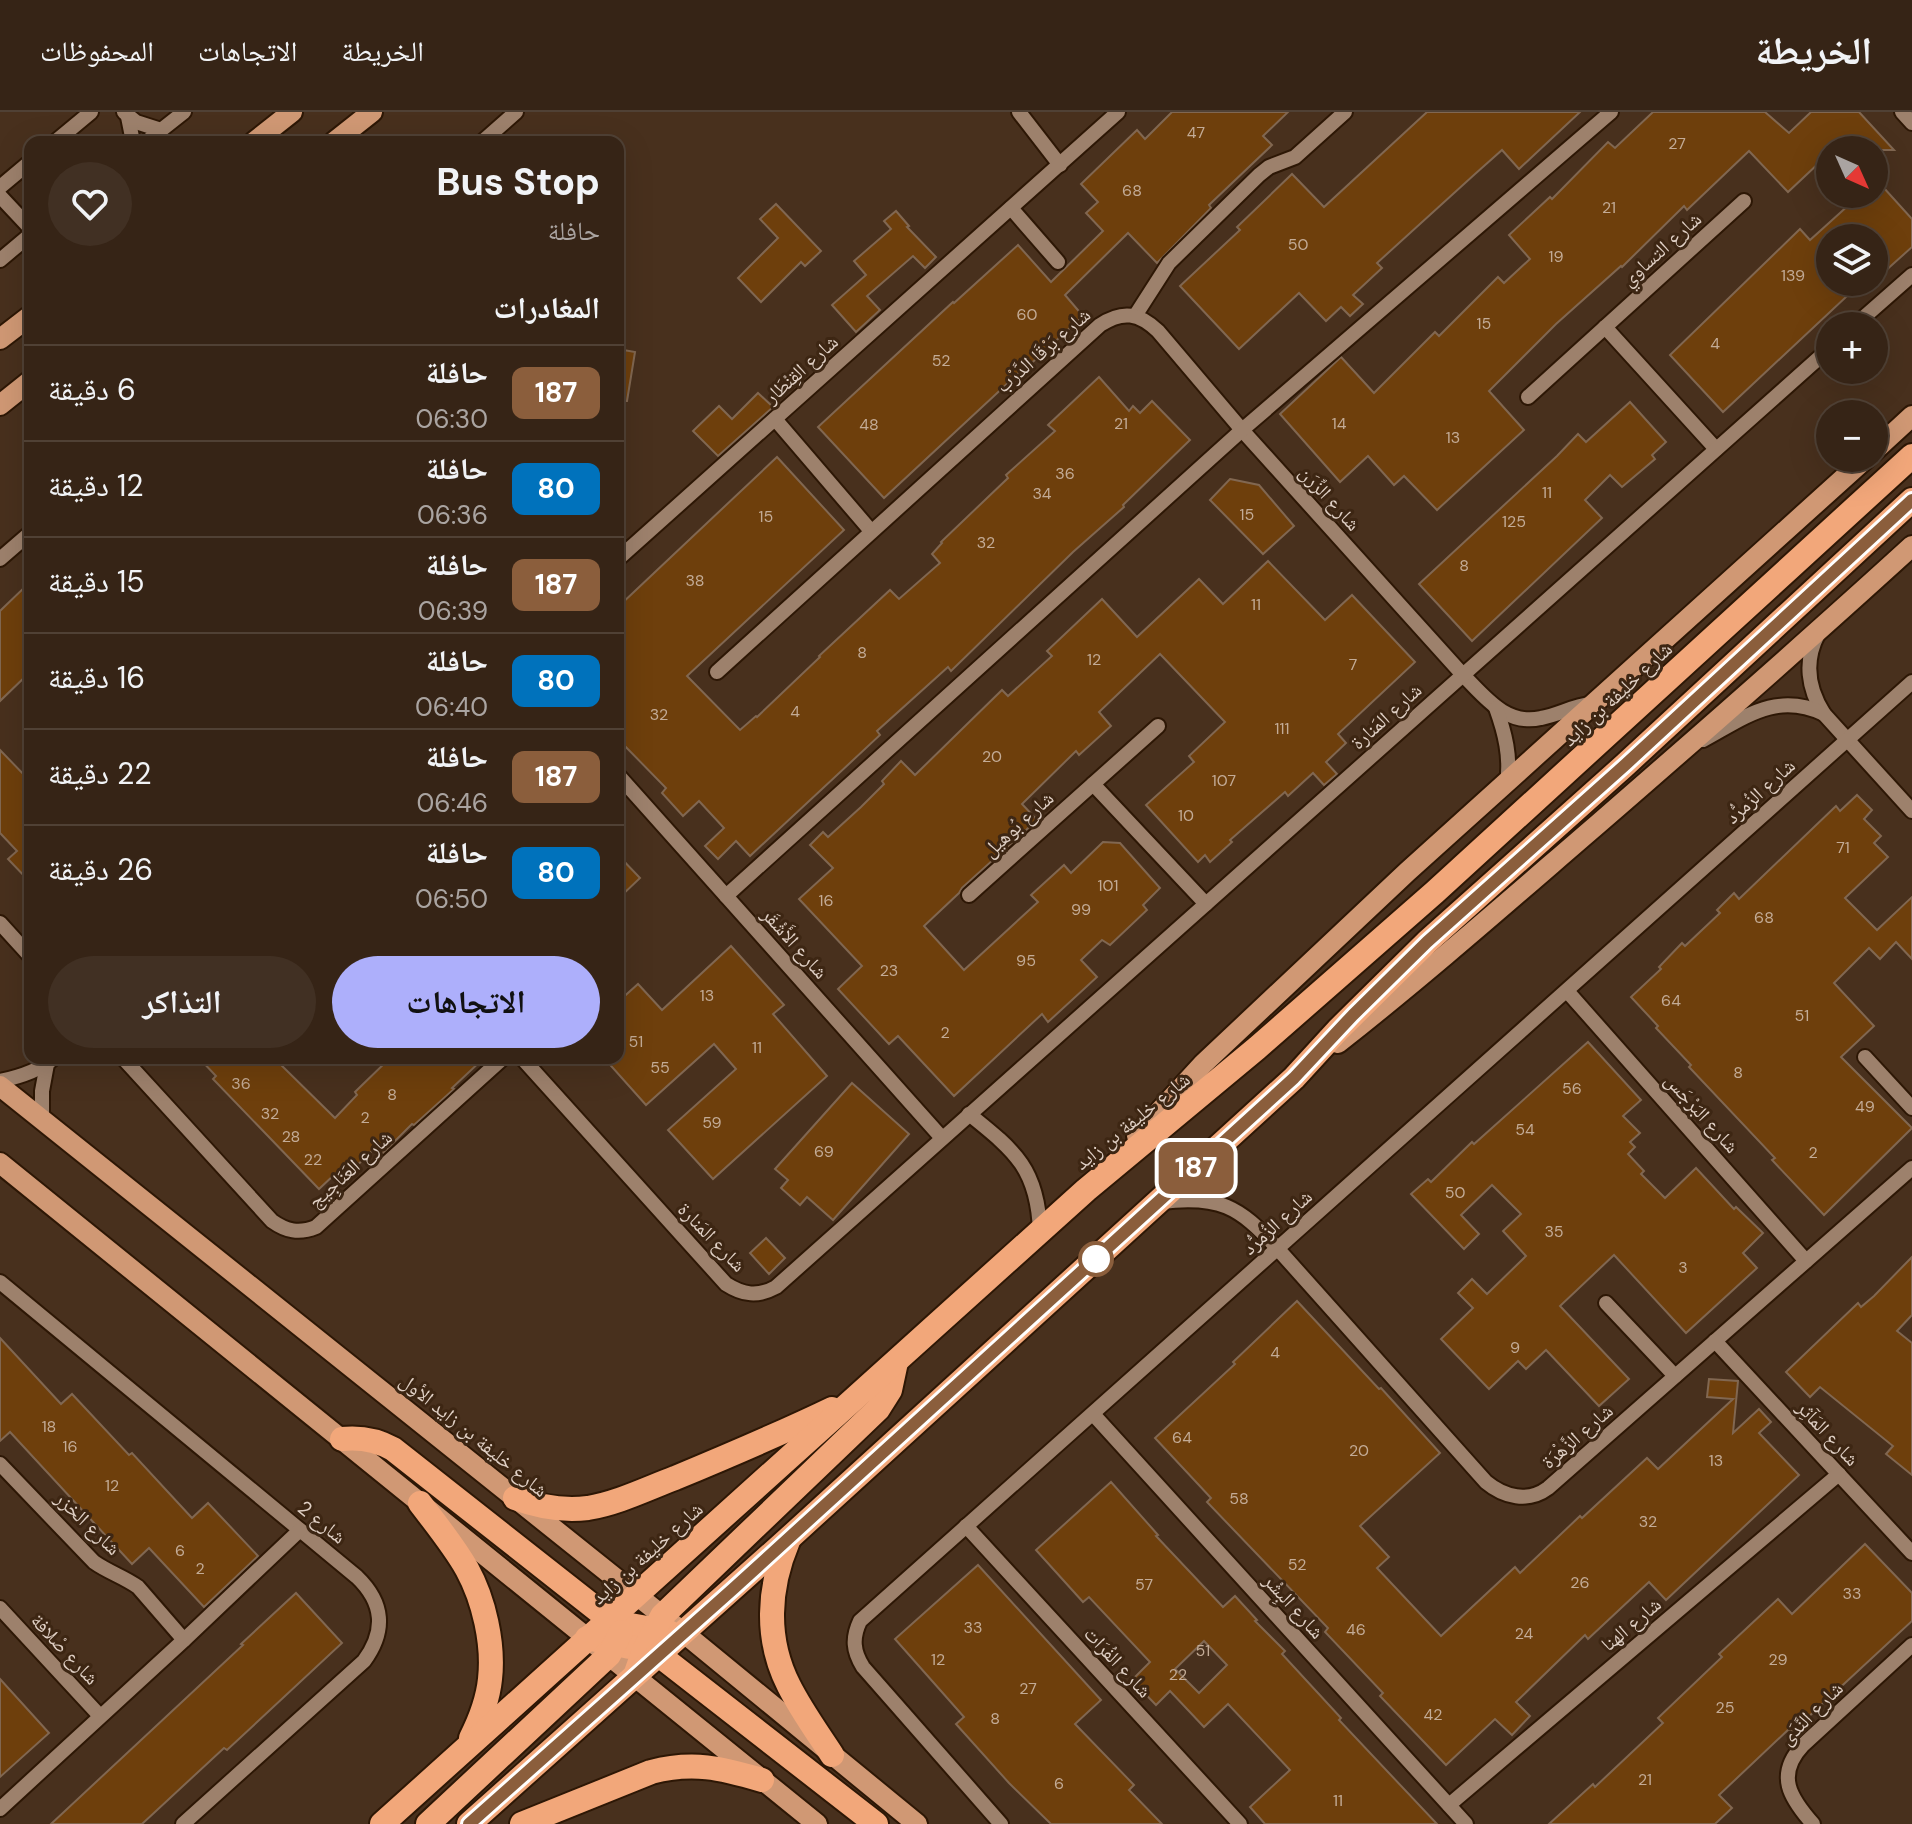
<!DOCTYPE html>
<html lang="ar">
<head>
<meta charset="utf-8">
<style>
  :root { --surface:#362416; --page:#413023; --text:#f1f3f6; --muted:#aaa4a1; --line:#504135; --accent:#adaffb }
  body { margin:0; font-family:"DM Sans","Noto Naskh Arabic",sans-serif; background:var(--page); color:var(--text); direction:rtl; height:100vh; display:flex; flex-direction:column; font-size:30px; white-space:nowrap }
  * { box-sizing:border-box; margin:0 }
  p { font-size:26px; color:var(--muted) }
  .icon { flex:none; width:44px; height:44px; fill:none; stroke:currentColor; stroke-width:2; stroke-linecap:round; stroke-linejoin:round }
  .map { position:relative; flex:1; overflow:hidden; direction:ltr }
  .side { position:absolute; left:24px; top:24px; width:600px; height:928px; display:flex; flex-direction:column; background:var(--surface); border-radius:16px; box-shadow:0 8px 32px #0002,0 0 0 2px var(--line); direction:rtl }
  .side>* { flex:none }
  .badge { padding:0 16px; border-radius:12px; font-size:28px; line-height:52px }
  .needle { width:52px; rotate:135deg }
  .tools { position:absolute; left:1816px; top:24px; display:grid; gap:16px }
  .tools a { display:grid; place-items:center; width:72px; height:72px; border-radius:50%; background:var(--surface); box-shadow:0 8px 32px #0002,0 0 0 2px var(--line); font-size:40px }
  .map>.badge { position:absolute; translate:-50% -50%; box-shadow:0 0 0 4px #fff }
  h2 { padding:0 24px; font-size:30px; line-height:72px }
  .round { display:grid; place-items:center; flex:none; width:84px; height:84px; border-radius:42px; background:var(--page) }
  .head { display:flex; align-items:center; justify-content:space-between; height:136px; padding:0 24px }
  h1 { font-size:38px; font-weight:700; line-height:60px }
  .primary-button { display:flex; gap:16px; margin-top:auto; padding:16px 24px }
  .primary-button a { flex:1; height:92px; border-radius:48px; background:var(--accent); color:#111; font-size:32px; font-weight:700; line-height:92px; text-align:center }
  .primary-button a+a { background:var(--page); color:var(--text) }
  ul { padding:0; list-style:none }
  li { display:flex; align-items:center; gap:24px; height:96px; padding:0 24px; border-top:2px solid var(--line) }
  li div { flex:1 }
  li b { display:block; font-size:30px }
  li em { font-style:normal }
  li .badge { min-width:88px; font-weight:700; text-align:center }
  header { display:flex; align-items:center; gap:48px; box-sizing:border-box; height:112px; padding:0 40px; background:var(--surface); border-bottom:2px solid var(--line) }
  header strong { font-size:38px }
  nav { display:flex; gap:44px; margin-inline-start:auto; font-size:28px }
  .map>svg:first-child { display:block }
  .building { fill:#6e3f0c; stroke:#816751; stroke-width:2; fill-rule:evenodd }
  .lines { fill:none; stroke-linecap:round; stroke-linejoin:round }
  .minor-casing { stroke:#2d1705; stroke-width:18 }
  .major-casing { stroke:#2d1705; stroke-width:24 }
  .highway-casing { stroke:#2d1705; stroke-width:28 }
  .minor { stroke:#9d816c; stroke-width:14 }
  .major { stroke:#d09874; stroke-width:20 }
  .highway { stroke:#f2a77a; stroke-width:24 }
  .line-casing { stroke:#fff; stroke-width:18 }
  .line { stroke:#8b5e3c; stroke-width:12 }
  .stop-dot { fill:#fff; stroke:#8b5e3c; stroke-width:4 }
  .labels { text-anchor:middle; stroke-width:6; stroke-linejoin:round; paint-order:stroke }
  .number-label { font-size:16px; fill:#c3ab96 }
  .street-label { font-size:20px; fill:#dfcfc4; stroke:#3d2613 }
</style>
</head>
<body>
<header>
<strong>الخريطة</strong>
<nav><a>الخريطة</a><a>الاتجاهات</a><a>المحفوظات</a></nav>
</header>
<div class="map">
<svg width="1912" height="1712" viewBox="0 0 1912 1712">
  <rect width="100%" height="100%" fill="#48301d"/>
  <!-- building -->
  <g class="building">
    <path d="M1172,0H1288L1263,24L1272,33L1209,93L1211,96L1157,151L1128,121L1065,183L1083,204L1025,257L1024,256L884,386L818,315L953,190L954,191L1018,133L1051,170L1103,119L1086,101L1098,90L1081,72L1137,18L1145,27Z"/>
    <path d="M1427,0H1580L1519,57L1502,38L1475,62L1377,151L1382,156L1353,183L1363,192L1350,204L1341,195L1326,209L1299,181L1239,237L1180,174L1240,118L1237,115L1292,62L1324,95Z"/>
    <path d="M1653,0H1765L1789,21L1811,0H1859L1894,38H1830V61L1820,50L1788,80L1749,39L1687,98L1684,94L1622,155L1621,154L1556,212L1489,279L1524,318L1437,398L1404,364L1394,373L1368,344L1340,370L1280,302L1341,245L1374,281L1435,220L1439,224L1498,165L1504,171L1530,147L1509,123L1550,85L1552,87L1608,30L1615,36Z"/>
    <path d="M1874,65L1912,107V135L1874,169V126H1830V170H1862L1723,300L1670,243L1800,117L1810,128L1861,82H1874Z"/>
    <path d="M776,92L821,139L805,154L801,150L761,190L738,166L778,126L760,107Z"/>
    <path d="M896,99L909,114L907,115L936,145L925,156L913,144L867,184L880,198L856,220L832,193L866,163L854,149L891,117L884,109Z"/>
    <path d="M618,237L635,240L627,289H618Z"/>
    <path d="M1099,265L1129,299L1133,294L1140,301L1152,289L1190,328L1123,393L1124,395L1073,440L951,559L948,555L877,619L880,623L750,744L736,729L718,747L705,734L724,716L699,689L683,704L662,681L666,676L618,627V495L777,345L844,418L687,564L740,618L756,604L757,605L820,545L819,544L890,478L899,487L940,451L932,442L942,431L941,430L1008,366L1006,363L1055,319L1048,313Z"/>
    <path d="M758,281L773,295L718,344L693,319L719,294L732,307Z"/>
    <path d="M1630,290L1666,330L1652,343L1655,347L1622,375L1610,363L1585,388L1602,406L1472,529L1419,472L1557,344L1578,322L1586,330Z"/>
    <path d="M1230,367L1259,373L1294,414L1263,442L1210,388Z"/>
    <path d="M1268,449L1325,508L1352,483L1415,550L1338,622L1346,631L1326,650L1337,662L1324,673L1313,661L1288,684L1285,680L1230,728L1232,730L1210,750L1205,743L1198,750L1146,693L1194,650L1189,644L1225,610L1160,542L1099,600L1111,614L1079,643L1076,639L1022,692L1037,708L962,776L959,781L924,814L964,858L1038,790L1031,783L1064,753L1071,761L1103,730L1120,731L1160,776L1143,793L1147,798L1110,833L1102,828L1081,848L1097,865L1048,910L1042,902L954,984L898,924L889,932L838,877L862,854L799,787L833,756L810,733L823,720L828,725L861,695L884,672L882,669L901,649L915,663L1002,578L1008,584L1052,544L1047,539L1102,487L1137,525L1199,467L1223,492Z"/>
    <path d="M30,470V560L0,589V499Z"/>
    <path d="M0,638L30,669V770L8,747L17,739L0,721Z"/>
    <path d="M1857,683L1872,698L1864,707L1881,724L1874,731L1888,745L1845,786L1877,818L1912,785V847L1896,830L1880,847L1869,836L1834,871L1874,914L1841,945L1912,1016L1824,1103L1772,1048L1775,1046L1689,955L1691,953L1656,916L1658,914L1631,885L1661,857L1659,855L1682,831L1685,834L1720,801L1717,798L1734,781L1739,787L1836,694L1840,699Z"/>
    <path d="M618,743L640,766L618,787Z"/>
    <path d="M731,834L784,893L773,902L827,964L713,1067L668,1018L736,957L714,932L646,993L604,946H618V890L638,872L662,898Z"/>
    <path d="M1588,930L1641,988L1623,1004L1640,1021L1630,1030L1635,1035L1628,1042L1644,1059L1641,1062L1665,1086L1696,1056L1734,1097L1736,1095L1763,1121L1743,1141L1757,1156L1686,1221L1614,1143L1560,1194L1629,1267L1599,1294L1546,1238L1526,1257L1518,1249L1489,1277L1441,1227L1473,1196L1458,1181L1472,1167L1487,1182L1526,1144L1503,1119L1521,1102L1492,1073L1461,1103L1479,1122L1464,1137L1411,1082L1428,1067L1431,1070L1472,1030L1474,1032Z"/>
    <path d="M199,946H274L335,1006L357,983L355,980L390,946H484L452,976L454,977L414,1013L412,1012L383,1041L377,1036L374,1039L373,1038L341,1069L335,1062L319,1077L213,967L216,964Z"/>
    <path d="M852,971L909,1022L833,1108L807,1085L800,1093L781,1076L788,1068L775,1057Z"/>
    <path d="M766,1126L785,1146L769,1162L750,1141Z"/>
    <path d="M1912,1145V1203L1897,1219L1912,1231V1363L1886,1342L1893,1334L1820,1275L1810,1285L1786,1260L1858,1191L1861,1195L1874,1184Z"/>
    <path d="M1297,1189L1379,1277L1381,1276L1440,1341L1360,1414L1389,1445L1377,1456L1441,1524L1515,1455L1520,1461L1580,1404L1582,1406L1647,1346L1658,1357L1733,1287L1707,1285L1709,1267L1738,1269L1733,1321L1759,1297L1771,1310L1759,1321L1799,1363L1666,1488L1649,1470L1588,1527L1585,1523L1516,1590L1530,1604L1512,1623L1495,1607L1446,1653L1380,1584L1383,1581L1325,1520L1328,1516L1207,1390L1211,1386L1155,1326L1235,1252L1233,1250Z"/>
    <path d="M0,1226L61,1292L72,1282L129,1343L132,1341L192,1406L208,1391L258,1444L204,1495L149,1436L132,1452L10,1320L0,1329Z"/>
    <path d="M1111,1370L1158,1423L1156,1424L1223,1495L1235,1484L1257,1508L1255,1509L1285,1539L1282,1542L1341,1606L1339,1608L1437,1712H1265L1250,1695L1290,1658L1228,1592L1204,1615L1170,1579L1156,1593L1132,1568L1150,1550L1089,1485L1083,1490L1036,1438ZM1204,1529L1227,1553L1199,1581L1175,1557Z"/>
    <path d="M1865,1432L1912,1481V1509L1792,1620L1789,1617L1719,1683L1732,1696L1715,1712H1549L1593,1672L1595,1675L1663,1611L1658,1606L1722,1545L1719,1542L1778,1487L1792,1502Z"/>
    <path d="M978,1453L1101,1588L1075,1612L1134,1673L1129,1678L1162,1712H1051L1009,1671L956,1612L964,1605L895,1527Z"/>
    <path d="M296,1481L342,1531L227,1638L224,1636L142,1712H51L243,1533L241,1532Z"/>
    <path d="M0,1567L49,1621L0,1665Z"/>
  </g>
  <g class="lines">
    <!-- minor casing -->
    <g class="minor-casing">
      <g id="minor">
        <path d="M124,0L136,10L161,18"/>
        <path d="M1019,0L1060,53"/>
        <path d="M1902,0L1912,11"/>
        <path d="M128,5L133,30"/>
        <path d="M55,30L91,0"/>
        <path d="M146,30L184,0"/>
        <path d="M482,30L516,0"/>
        <path d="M0,75L30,50"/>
        <path d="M0,84L30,116"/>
        <path d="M1011,96L1058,150"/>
        <path d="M0,148L30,123"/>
        <path d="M1135,204L1169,151L1259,63L1269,55L1295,45L1345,0"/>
        <path d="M1854,214L1912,163"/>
        <path d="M1605,215L1716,337"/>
        <path d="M1528,285L1744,89"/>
        <path d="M775,307L871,419"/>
        <path d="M0,447L30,421"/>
        <path d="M618,447L1118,0"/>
        <path d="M1818,522C1804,549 1808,577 1824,602L1912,699"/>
        <path d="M717,560L1100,213C1123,198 1139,201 1158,219L1242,318L1463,563C1485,585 1506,614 1541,606C1558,603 1573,594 1590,592"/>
        <path d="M1496,596C1505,621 1511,645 1507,671"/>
        <path d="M1703,628C1744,606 1776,579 1824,602"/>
        <path d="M618,663L942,1026"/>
        <path d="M1093,672L1206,792"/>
        <path d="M969,783L1158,614"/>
        <path d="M726,784L1242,318L1611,0"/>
        <path d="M0,811L30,844"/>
        <path d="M1567,879L1806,1149"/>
        <path d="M1865,945L1912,996"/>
        <path d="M123,946L272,1109C286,1119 299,1122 316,1115L503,946"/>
        <path d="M522,946L726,1172C743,1183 758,1185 776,1175L1830,236"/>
        <path d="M0,969C19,965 39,959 54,946"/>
        <path d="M969,1002C1015,1039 1038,1057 1040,1120"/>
        <path d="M42,1006V979L47,952"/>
        <path d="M1161,1090C1219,1083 1239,1094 1277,1136L1486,1370C1504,1385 1528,1391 1548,1376L1912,1056"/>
        <path d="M0,1170L357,1465C384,1491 386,1519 364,1549L183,1712"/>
        <path d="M1606,1191L1675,1264"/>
        <path d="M1715,1229L1912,1441"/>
        <path d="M1093,1302L1466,1712"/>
        <path d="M0,1352L94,1450C108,1460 124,1465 138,1475L184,1528"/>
        <path d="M966,1414L1240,1712"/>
        <path d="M0,1496L100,1604"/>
        <path d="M1449,1693L1839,1362"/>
        <path d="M0,1697L184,1528L300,1418"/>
        <path d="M1001,1712L863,1555C853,1539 852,1526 860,1509L1912,570"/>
        <path d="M1813,1712C1790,1686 1775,1663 1803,1633L1912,1533"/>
      </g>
    </g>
    <!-- major casing -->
    <g class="major-casing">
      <g id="major">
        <path d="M254,30L292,0"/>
        <path d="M334,30L372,0"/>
        <path d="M0,227L30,204"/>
        <path d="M0,293L30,269"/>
        <path d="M1874,339L1912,304"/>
        <path d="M1338,931C1427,861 1512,786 1598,712C1704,620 1809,528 1912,434"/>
        <path d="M0,974L684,1521L917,1712"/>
        <path d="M1137,1024L1203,952L1407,760L1866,346"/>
        <path d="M0,1051L817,1712"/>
      </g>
    </g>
    <!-- highway casing -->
    <g class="highway-casing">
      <g id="highway">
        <path d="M342,1327C361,1325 377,1328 393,1337L609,1507L625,1512L669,1520"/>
        <path d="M515,1386C539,1395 563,1399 588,1396C618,1391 646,1377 675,1366C728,1344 780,1322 832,1297"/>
        <path d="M420,1391C436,1412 454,1434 467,1457C484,1488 494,1532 490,1567C488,1587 480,1608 471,1626"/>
        <path d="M788,1429C768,1476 765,1527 789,1574C801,1598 817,1620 832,1643"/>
        <path d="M587,1526L644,1538L659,1543L876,1712"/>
        <path d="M636,1561L644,1538L662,1504L878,1297L890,1278L896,1250"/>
        <path d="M382,1712L1086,1078L1257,936L1435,780L1912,344"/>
        <path d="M428,1712L609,1543L621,1520"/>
        <path d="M469,1712L788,1427L1294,966L1338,918L1427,830L1625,653L1912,388"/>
        <path d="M522,1712L651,1660C693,1649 721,1656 762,1668"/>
      </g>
    </g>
    <!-- minor -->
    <use href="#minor" class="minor"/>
    <!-- major -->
    <use href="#major" class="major"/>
    <!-- highway -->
    <use href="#highway" class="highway"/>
  </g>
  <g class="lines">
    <!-- line casing -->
    <g class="line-casing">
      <path id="line" d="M469,1712L733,1477L1294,966L1353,903L1427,830L1625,653L1912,388"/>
    </g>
    <!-- line -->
    <use href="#line" class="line"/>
  </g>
  <!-- markers -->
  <circle class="stop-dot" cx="1096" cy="1147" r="16"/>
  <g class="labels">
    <!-- number labels -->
    <g class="number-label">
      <text x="1196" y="26">47</text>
      <text x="1677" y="37">27</text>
      <text x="1132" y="84">68</text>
      <text x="1609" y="101">21</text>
      <text x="1298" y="138">50</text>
      <text x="1556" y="150">19</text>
      <text x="1793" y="169">139</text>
      <text x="1027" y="208">60</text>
      <text x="1484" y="217">15</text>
      <text x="1715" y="237">4</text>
      <text x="941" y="254">52</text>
      <text x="1121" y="317">21</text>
      <text x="1339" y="317">14</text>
      <text x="869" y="318">48</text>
      <text x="1453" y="331">13</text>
      <text x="1065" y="367">36</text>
      <text x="1547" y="386">11</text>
      <text x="1042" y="387">34</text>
      <text x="1247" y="408">15</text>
      <text x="766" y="410">15</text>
      <text x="1514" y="415">125</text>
      <text x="986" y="436">32</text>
      <text x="1464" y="459">8</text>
      <text x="695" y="474">38</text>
      <text x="1256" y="498">11</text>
      <text x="862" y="546">8</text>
      <text x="1094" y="553">12</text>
      <text x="1353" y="558">7</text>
      <text x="795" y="605">4</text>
      <text x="659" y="608">32</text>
      <text x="1282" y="622">111</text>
      <text x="992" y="650">20</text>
      <text x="1224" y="674">107</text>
      <text x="1186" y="709">10</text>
      <text x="1843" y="741">71</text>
      <text x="1108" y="779">101</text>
      <text x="826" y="794">16</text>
      <text x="1081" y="803">99</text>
      <text x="1764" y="811">68</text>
      <text x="1026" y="854">95</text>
      <text x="889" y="864">23</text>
      <text x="707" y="889">13</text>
      <text x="1671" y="894">64</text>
      <text x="1802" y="909">51</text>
      <text x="945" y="926">2</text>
      <text x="636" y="935">51</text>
      <text x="757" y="941">11</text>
      <text x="660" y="961">55</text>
      <text x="1738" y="966">8</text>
      <text x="241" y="977">36</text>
      <text x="1572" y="982">56</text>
      <text x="392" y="988">8</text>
      <text x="1865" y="1000">49</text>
      <text x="270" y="1007">32</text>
      <text x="365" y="1011">2</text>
      <text x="712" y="1016">59</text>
      <text x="1525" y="1023">54</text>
      <text x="291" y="1030">28</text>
      <text x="824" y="1045">69</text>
      <text x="1813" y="1046">2</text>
      <text x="313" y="1053">22</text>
      <text x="1455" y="1086">50</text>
      <text x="1554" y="1125">35</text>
      <text x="1683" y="1161">3</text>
      <text x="1515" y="1241">9</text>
      <text x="1275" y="1246">4</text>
      <text x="49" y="1320">18</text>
      <text x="1182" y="1331">64</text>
      <text x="70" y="1340">16</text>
      <text x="1359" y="1344">20</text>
      <text x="1716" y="1354">13</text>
      <text x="112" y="1379">12</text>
      <text x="1239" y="1392">58</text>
      <text x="1648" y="1415">32</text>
      <text x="180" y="1444">6</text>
      <text x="1297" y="1458">52</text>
      <text x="200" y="1462">2</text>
      <text x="1580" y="1476">26</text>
      <text x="1144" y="1478">57</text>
      <text x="1852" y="1487">33</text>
      <text x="973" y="1521">33</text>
      <text x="1356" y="1523">46</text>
      <text x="1524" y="1527">24</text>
      <text x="1203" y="1544">51</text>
      <text x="938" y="1553">12</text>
      <text x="1778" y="1553">29</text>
      <text x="1178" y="1568">22</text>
      <text x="1028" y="1582">27</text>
      <text x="1725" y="1601">25</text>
      <text x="1433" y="1608">42</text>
      <text x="995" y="1612">8</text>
      <text x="1645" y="1673">21</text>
      <text x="1059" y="1677">6</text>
      <text x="1338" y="1694">11</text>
    </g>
    <!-- street labels -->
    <g class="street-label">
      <text transform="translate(1661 137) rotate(-42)" y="7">شارع التساوي</text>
      <text transform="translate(1043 238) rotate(-41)" y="7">شارع بَرْقَا الدَّرْب</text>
      <text transform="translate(801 257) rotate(-42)" y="7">شارع القِنْطَار</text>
      <text transform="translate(1330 386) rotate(48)" y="7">شارع الزِّرَن</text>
      <text transform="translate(1617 582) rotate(-43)" y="7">شارع خليفة بن زايد</text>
      <text transform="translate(1386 604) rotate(-42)" y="7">شارع المَنارة</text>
      <text transform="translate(1760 679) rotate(-42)" y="7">شارع الزُمرُّد</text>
      <text transform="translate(1018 712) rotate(-42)" y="7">شارع بُوهيل</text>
      <text transform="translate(795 831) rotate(48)" y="7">شارع الأَشْقَر</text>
      <text transform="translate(1702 1001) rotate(48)" y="7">شارع البَرْجَس</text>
      <text transform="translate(1132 1009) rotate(-39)" y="7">شارع خليفة بن زايد</text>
      <text transform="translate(350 1057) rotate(-42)" y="7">شارع العَنَاجِيج</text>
      <text transform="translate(1277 1110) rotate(-42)" y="7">شارع الزُمرُّد</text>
      <text transform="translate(712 1125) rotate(46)" y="7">شارع المَنارة</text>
      <text transform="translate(1828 1321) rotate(47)" y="7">شارع المَآثِر</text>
      <text transform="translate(474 1323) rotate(39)" y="7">شارع خليفة بن زايد الأول</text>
      <text transform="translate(1577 1324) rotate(-41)" y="7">شارع الزَّهْرَة</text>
      <text transform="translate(322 1410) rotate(39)" y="7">شارع 2</text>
      <text transform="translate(88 1411) rotate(44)" y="7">شارع الخزر</text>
      <text transform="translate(647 1441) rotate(-42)" y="7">شارع خليفة بن زايد</text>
      <text transform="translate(1294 1494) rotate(48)" y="7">شارع البِشْر</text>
      <text transform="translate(1631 1512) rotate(-40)" y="7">شارع الهنا</text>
      <text transform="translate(65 1537) rotate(47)" y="7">شارع صْلافة</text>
      <text transform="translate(1118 1550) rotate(47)" y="7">شارع الفُرَات</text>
      <text transform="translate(1811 1601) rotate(-45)" y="7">شارع النَّدَى</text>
    </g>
  </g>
</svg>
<div class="tools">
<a><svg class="needle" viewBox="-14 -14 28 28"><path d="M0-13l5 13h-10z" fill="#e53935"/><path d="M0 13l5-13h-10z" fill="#aaa4a1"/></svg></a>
<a><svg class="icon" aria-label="layers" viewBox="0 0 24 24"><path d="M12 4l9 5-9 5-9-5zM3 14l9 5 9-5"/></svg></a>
<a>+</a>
<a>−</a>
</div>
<b class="badge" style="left:1196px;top:1056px;background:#8b5e3c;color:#fff">187</b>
<section class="side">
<div class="head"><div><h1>Bus Stop</h1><p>حافلة</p></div><a class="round"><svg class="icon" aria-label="heart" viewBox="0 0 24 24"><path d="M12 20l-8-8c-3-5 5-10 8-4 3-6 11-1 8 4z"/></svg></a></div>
<h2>المغادرات</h2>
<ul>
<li><span class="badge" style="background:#8b5e3c;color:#fff">187</span><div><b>حافلة</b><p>06:30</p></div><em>6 دقيقة</em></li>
<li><span class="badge" style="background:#0072bc;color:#fff">80</span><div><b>حافلة</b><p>06:36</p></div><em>12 دقيقة</em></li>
<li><span class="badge" style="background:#8b5e3c;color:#fff">187</span><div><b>حافلة</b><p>06:39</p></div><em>15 دقيقة</em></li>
<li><span class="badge" style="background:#0072bc;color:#fff">80</span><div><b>حافلة</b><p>06:40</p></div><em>16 دقيقة</em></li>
<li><span class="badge" style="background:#8b5e3c;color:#fff">187</span><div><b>حافلة</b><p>06:46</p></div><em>22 دقيقة</em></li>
<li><span class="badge" style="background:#0072bc;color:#fff">80</span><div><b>حافلة</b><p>06:50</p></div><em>26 دقيقة</em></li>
</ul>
<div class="primary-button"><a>الاتجاهات</a><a>التذاكر</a></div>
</section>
</div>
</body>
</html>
